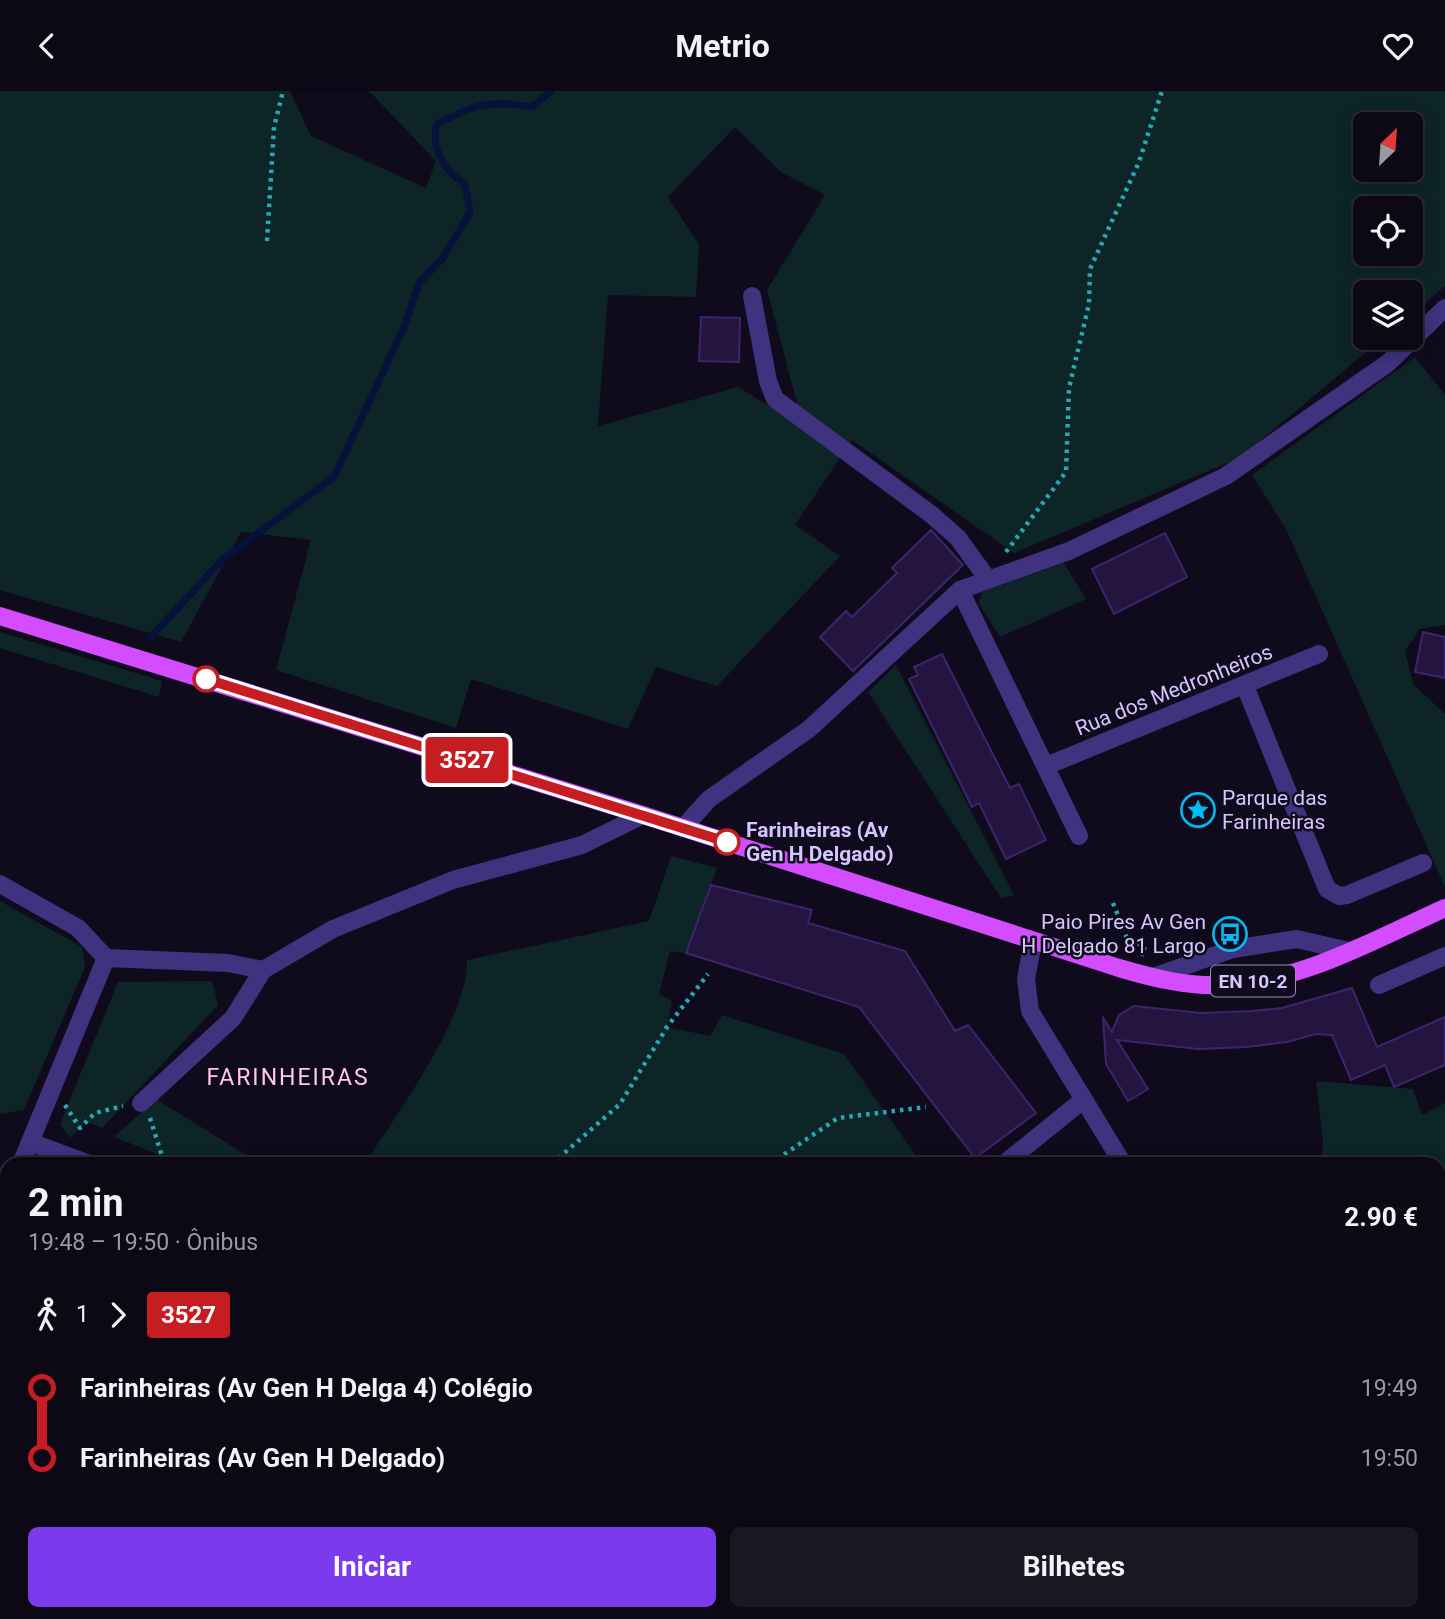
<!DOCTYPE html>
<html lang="pt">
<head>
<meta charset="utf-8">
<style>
  :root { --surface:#0c0816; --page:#1a1623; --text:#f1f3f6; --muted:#9a9aa1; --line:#2c2935; --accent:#7c3aed }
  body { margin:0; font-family:Roboto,sans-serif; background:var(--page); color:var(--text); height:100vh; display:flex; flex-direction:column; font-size:26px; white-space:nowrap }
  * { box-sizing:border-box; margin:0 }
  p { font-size:23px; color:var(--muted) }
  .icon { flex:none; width:38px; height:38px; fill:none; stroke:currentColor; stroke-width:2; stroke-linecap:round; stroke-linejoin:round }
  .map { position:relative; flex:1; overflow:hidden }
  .drawer { position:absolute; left:0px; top:1066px; width:1446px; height:464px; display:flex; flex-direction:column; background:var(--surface); border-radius:21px 21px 0 0; box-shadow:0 4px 18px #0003,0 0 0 2px var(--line) }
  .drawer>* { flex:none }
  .badge { padding:0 14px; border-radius:5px; font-size:24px; line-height:46px }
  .needle { width:46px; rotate:25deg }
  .fabs { position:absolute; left:1353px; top:21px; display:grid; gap:14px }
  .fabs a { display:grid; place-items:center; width:70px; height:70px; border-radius:10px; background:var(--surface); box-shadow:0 4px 18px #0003,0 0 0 2px var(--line); font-size:35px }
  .map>.badge { position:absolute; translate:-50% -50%; box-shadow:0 0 0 4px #fff }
  .legs { display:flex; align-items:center; gap:10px; height:77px; padding:0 28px; font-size:23px }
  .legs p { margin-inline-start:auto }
  .summary { display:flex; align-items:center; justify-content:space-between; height:119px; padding:0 28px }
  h1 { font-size:38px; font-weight:700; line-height:52px }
  .primary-button { display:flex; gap:14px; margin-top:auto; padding:14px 28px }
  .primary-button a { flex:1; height:80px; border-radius:10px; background:var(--accent); color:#fff; font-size:28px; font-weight:700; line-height:80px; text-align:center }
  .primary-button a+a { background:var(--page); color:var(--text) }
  ul { padding:0 28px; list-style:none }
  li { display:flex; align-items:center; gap:24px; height:70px; font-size:26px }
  li i { display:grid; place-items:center; width:10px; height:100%; margin:0 9px; background:currentColor }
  li i::after { content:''; width:18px; height:18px; margin:-9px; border:5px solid; border-radius:50%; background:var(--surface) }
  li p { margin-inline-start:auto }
  li:first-child i { background:linear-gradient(#0000 50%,currentColor 0) }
  li:last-child i { background:linear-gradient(currentColor 50%,#0000 0) }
  header { display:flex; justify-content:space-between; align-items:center; height:91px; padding:0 28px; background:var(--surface); font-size:32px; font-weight:700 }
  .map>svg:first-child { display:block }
  .green { fill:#0d2527; fill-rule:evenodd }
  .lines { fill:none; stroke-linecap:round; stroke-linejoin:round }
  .stream { stroke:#05123a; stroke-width:7 }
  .building { fill:#23153f; stroke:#3d256c; stroke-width:2 }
  .path { stroke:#25aab4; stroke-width:4.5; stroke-dasharray:3.5 5; stroke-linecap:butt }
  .minor { stroke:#3f327f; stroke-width:18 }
  .major { stroke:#d34dff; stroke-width:18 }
  .line-1-casing { stroke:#fff; stroke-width:16 }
  .line-1 { stroke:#c61d23; stroke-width:10 }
  .stop-1-dot { fill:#fff; stroke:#c61d23; stroke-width:3.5 }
  .labels { text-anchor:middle; stroke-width:5; stroke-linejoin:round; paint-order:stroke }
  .shield { fill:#100a1d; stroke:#998ebb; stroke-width:2 }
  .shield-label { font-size:19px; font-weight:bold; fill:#d4c6ff }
  .street-label { font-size:21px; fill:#d4c6ff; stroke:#100a1d }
  .poi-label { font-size:21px; fill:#d4c6ff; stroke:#100a1d; text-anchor:start }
  .stop-label { font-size:21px; font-weight:bold; fill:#d4c6ff; stroke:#100a1d; text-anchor:start }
  .neighbourhood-label { font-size:23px; letter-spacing:2px; fill:#ffc8e4; stroke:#100a1d }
</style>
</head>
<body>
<header><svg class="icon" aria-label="back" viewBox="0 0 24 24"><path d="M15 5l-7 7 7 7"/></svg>Metrio<svg class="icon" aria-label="heart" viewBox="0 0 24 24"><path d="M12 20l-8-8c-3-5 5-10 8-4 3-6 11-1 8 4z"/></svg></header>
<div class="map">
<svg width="1445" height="1528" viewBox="0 0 1445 1528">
  <rect width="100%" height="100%" fill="#100a1d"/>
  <!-- green -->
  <g class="green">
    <path d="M0,0H290L311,45L426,97L436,70L369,0H1445V195L1411,224L1410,201H1365V247H1383L1241,366L1014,462L852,349L795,434L840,465L717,595L656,576L628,638L471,588L456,637L276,579L311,449L241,441L181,551L0,499ZM1365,33H1410V79H1365ZM735,36L781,81L825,104L767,199L798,316L782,323L738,296L598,335L608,204L696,206L699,154L668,106ZM1365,117H1410V163H1365Z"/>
    <path d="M1415,266L1445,304V534L1420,538L1405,560L1413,593L1445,623V796L1286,438L1252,384Z"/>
    <path d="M1064,472L1086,508L1000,546L979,513L982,501Z"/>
    <path d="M0,541L162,590L159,606L0,557Z"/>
    <path d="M896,574L1014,804L1001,807L868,601Z"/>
    <path d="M671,765L717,777L686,862L670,860L659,903L672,910L667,936L710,945L722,924L844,963L922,1073H356L366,1071C397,1023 469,924 467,869L649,830Z"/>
    <path d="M0,810L82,856L85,876L24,1019L0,1023Z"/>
    <path d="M212,890L218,914L102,1037L85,1030L70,1047L60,1033L118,891Z"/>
    <path d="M1316,990L1413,998L1422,1024L1445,1012V1226L1438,1223V1073H1322L1323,1049Z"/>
    <path d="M156,1008L261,1073H182L114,1046Z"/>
    <path d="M1439,1396L1445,1398V1528H1213L1217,1522H1438Z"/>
    <path d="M0,1467L7,1468V1522L286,1523L285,1528H0Z"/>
    <path d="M1007,1523H1129L1125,1528H1010Z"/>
  </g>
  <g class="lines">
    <!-- stream -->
    <path class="stream" d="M150,547L223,468L334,386L404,236L419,192L443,167L470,121L465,93C445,81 430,58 437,33C475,14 488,8 532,16L551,0"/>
  </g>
  <!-- building -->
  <g class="building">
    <path d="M701,226L740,227L739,271L699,270Z"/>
    <path d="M931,439L963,474L853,580L820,546L846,520L852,526L897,482L892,477Z"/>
    <path d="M1165,442L1187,486L1114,523L1092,478Z"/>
    <path d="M1423,541L1445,546V587L1415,581Z"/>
    <path d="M942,563L1010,697L1019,693L1046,749L1006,768L979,712L972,716L909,588L918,584L914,576Z"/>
    <path d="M711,794L812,819L808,832L905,860L955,940L968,934L1036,1022L975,1067L859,916L686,862Z"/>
    <path d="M1352,897L1377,956L1445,926V974L1394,996L1385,974L1351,989L1332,944L1316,943L1287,951L1247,956L1198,958L1117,949L1148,998L1128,1010L1106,973L1103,927L1112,941L1119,924L1134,915L1201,922L1251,920L1282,917Z"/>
  </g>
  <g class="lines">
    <!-- path -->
    <g class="path">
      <path d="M267,150L274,36L283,0"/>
      <path d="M1006,461L1066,381L1069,297L1089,213L1090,178L1139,71L1162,0"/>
      <path d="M1113,812L1128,850L1145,855L1142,865"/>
      <path d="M65,1014L80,1037L95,1022L123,1015"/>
      <path d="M150,1027L162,1065L159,1073"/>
      <path d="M552,1073L620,1013L667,936L708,883"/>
      <path d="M770,1073L838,1027L926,1016"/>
      <path d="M301,1528L302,1522"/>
    </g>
    <!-- minor -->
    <g class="minor">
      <path d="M752,205L768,290L775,308L932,424L958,447L987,487"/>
      <path d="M960,499L1079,745"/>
      <path d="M1245,595L1327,798L1339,805L1347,804L1423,772"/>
      <path d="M1046,675L1319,563"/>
      <path d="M683,737L709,708L809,638L960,499L1069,460L1226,385L1388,272L1445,217"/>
      <path d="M0,793L78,837L106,867"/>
      <path d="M1033,850L1026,888L1030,920L1123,1073"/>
      <path d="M1153,886L1233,858L1297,848L1349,860"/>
      <path d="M1379,894L1445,865"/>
      <path d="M141,1012L233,927L263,879"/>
      <path d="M30,1051L89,1073"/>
      <path d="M21,1073L106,867L228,872L263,879L333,838L453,789L582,754L643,724"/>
      <path d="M1004,1073L1083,1009"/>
      <path d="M0,1124L7,1107"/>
      <path d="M1438,1366L1445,1369"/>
      <path d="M0,1421L7,1422"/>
      <path d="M549,1522L580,1528"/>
      <path d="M932,1522L937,1528"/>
      <path d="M972,1522L977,1528"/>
      <path d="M648,1528L650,1522"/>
      <path d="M773,1528L775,1522"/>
      <path d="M1152,1528L1155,1522"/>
      <path d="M1189,1528L1192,1522"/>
    </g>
    <!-- major -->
    <path class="major" d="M0,525L643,724L1119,877C1153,887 1188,896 1224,894C1303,890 1374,849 1445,817"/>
  </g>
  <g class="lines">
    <!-- line-1 casing -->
    <g class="line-1-casing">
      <path id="line-1" d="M206,588L727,751"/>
    </g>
    <!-- line-1 -->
    <use href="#line-1" class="line-1"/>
  </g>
  <!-- icons -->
  <defs>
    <g id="sight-ring" transform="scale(1.75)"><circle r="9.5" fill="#100a1d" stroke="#00baf1" stroke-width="1.5"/><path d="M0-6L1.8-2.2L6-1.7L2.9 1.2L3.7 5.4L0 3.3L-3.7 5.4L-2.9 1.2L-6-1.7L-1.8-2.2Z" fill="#00baf1"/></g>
    <g id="bus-ring" transform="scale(1.75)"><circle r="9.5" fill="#100a1d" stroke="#00baf1" stroke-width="1.5"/><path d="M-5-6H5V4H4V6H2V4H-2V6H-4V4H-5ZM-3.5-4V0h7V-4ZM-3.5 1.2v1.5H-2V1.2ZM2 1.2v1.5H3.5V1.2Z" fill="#00baf1"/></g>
  </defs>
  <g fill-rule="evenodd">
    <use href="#sight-ring" x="1198" y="719"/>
    <use href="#bus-ring" x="1230" y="843"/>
  </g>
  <!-- markers -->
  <g class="stop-1-dot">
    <circle cx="206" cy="588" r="12"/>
    <circle cx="727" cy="751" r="12"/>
  </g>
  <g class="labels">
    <!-- shield labels -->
    <rect class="shield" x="1211" y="874.5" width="84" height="31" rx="5"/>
    <g class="shield-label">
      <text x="1253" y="897">EN 10-2</text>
    </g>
    <!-- street labels -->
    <g class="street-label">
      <text transform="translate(1174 599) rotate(-22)" y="7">Rua dos Medronheiros</text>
    </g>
    <!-- poi labels -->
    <g class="poi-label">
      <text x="1222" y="714">Parque das<tspan x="1222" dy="24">Farinheiras</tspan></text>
      <text x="1206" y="838" text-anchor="end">Paio Pires Av Gen<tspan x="1206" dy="24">H Delgado 81 Largo</tspan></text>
    </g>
    <!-- stop labels -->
    <g class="stop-label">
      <text x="746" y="746">Farinheiras (Av<tspan x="746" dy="24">Gen H Delgado)</tspan></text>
    </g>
    <!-- neighbourhood labels -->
    <g class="neighbourhood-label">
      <text x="288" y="994">FARINHEIRAS</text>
    </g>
  </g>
</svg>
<div class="fabs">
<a><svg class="needle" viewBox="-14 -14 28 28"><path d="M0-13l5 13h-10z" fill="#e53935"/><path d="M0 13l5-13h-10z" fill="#9a9aa1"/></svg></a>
<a><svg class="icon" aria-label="locate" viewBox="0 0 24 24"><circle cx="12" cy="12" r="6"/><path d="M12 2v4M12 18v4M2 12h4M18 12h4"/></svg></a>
<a><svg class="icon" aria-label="layers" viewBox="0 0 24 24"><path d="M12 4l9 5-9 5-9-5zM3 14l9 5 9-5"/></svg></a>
</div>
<b class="badge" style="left:467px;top:669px;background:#c61d23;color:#fff">3527</b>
<section class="drawer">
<div class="summary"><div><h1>2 min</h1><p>19:48 – 19:50 · Ônibus</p></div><b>2.90 €</b></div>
<div class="legs"><svg class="icon" aria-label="walk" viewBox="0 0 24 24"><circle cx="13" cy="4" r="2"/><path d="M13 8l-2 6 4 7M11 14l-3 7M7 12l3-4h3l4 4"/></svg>1<svg class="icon" aria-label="forward" viewBox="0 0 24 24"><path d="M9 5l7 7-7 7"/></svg><b class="badge" style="background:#c61d23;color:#fff">3527</b></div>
<ul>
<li><i style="color:#c61d23"></i><b>Farinheiras (Av Gen H Delga 4) Colégio</b><p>19:49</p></li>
<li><i style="color:#c61d23"></i><b>Farinheiras (Av Gen H Delgado)</b><p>19:50</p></li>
</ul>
<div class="primary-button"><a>Iniciar</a><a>Bilhetes</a></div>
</section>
</div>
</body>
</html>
